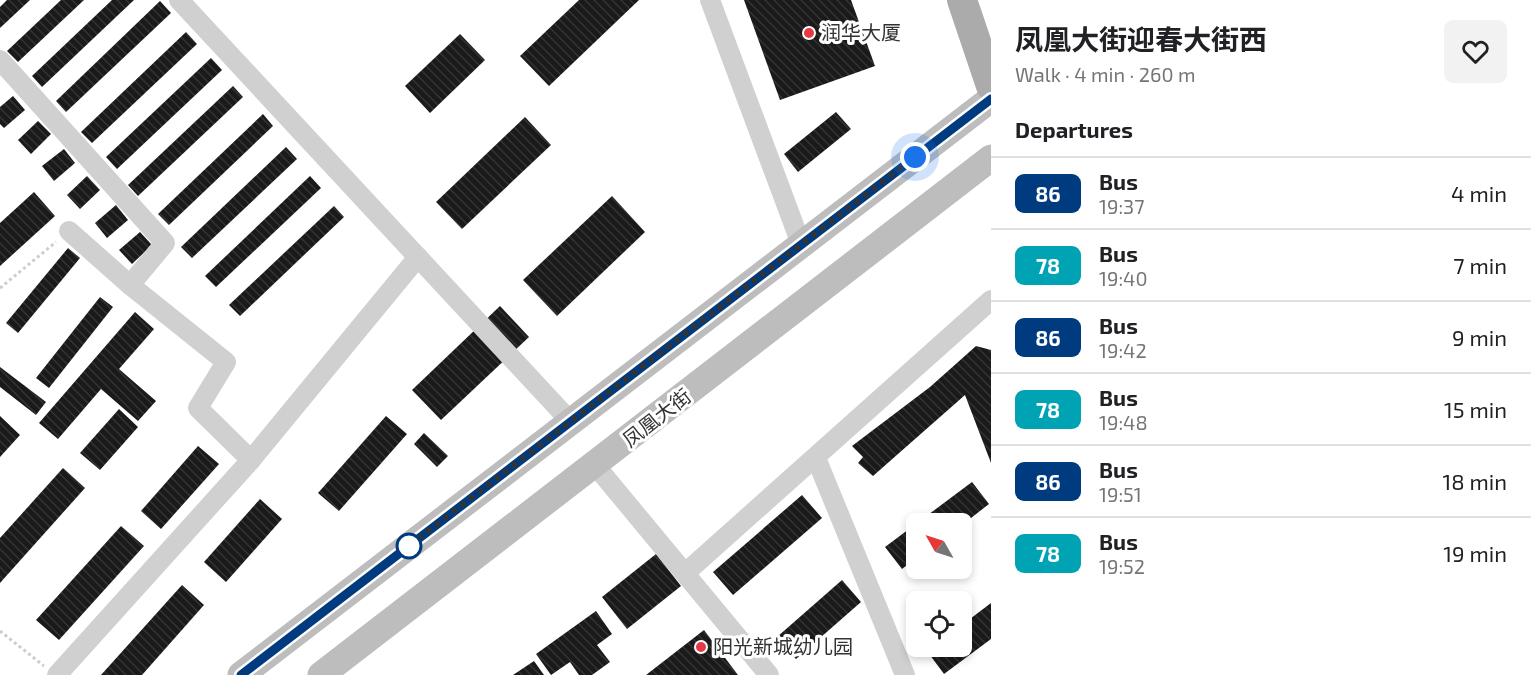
<!DOCTYPE html>
<html lang="en">
<head>
<meta charset="utf-8">
<style>
  :root { --surface:#fff; --page:#f2f2f2; --text:#202124; --muted:#757577; --line:#e0e0e0 }
  body { margin:0; font-family:"Exo 2","Noto Sans SC",sans-serif; background:var(--page); color:var(--text); height:100vh; display:flex; flex-direction:column; font-size:22px; white-space:nowrap }
  * { box-sizing:border-box; margin:0 }
  p { font-size:20px; color:var(--muted) }
  .icon { flex:none; width:33px; height:33px; fill:none; stroke:currentColor; stroke-width:2; stroke-linecap:round; stroke-linejoin:round }
  .map { position:relative; flex:1; overflow:hidden }
  .details { display:flex; flex-direction:column; background:var(--surface); width:540px }
  .details>* { flex:none }
  .badge { padding:0 12px; border-radius:9px; font-size:21px; line-height:39px }
  .needle { width:39px; rotate:309deg }
  .buttons { position:absolute; left:906px; top:513px; display:grid; gap:12px }
  .buttons a { display:grid; place-items:center; width:66px; height:66px; border-radius:9px; background:var(--surface); box-shadow:0 3px 9px #0003; font-size:30px }
  .you { position:absolute; width:30px; height:30px; margin:-15px; border:4px solid #fff; border-radius:50%; background:#1a73e8; box-shadow:0 0 0 9px #1a73e833 }
  .map>.badge { position:absolute; translate:-50% -50%; box-shadow:0 0 0 3px #fff }
  h2 { padding:0 24px; font-size:22px; line-height:54px }
  .round { display:grid; place-items:center; flex:none; width:63px; height:63px; border-radius:9px; background:var(--page) }
  .headline { display:flex; align-items:center; justify-content:space-between; height:102px; padding:0 24px }
  h1 { font-size:28px; font-weight:700; line-height:45px }
  ul { padding:0; list-style:none }
  li { display:flex; align-items:center; gap:18px; height:72px; padding:0 24px; border-top:2px solid var(--line) }
  li div { flex:1 }
  li b { display:block; font-size:22px }
  li em { font-style:normal }
  li .badge { min-width:66px; font-weight:700; text-align:center }
  main { display:flex; flex:1; min-height:0 }
  .map>svg:first-child { display:block }
  .building { fill:url(#building-back-hatch) }
  .lines { fill:none; stroke-linecap:round; stroke-linejoin:round }
  .path { stroke:#cdcdcd; stroke-width:3; stroke-dasharray:3 3; stroke-linecap:butt }
  .minor { stroke:#d0d0d0; stroke-width:20 }
  .secondary { stroke:#bdbdbd; stroke-width:27 }
  .primary { stroke:#ababab; stroke-width:30 }
  .line-casing { stroke:#fff; stroke-width:14 }
  .line { stroke:#003b80; stroke-width:9 }
  .walk { stroke:#333; stroke-width:6; stroke-dasharray:0 10.8 }
  .poi-dot { fill:#e63946; stroke:#fff; stroke-width:2 }
  .stop-dot { fill:#fff; stroke:#003b80; stroke-width:3 }
  .labels { text-anchor:middle; stroke-width:6; stroke-linejoin:round; paint-order:stroke }
  .poi-label { font-size:20px; fill:#333; stroke:#fff; text-anchor:start }
  .street-label { font-size:20px; fill:#333; stroke:#fff }
</style>
</head>
<body>
<main>
<div class="map">
<svg width="991" height="675" viewBox="0 0 991 675">
  <defs>
    <pattern id="building-back-hatch" width="6" height="6" patternUnits="userSpaceOnUse" patternTransform="scale(1.5)"><rect width="6" height="6" fill="#1a1a1a"/><path d="M-1 5l2 2M0 0l6 6M5-1l2 2" fill="none" stroke="#333"/></pattern>
  </defs>
  <rect width="100%" height="100%" fill="#fff"/>
  <!-- building -->
  <g class="building">
    <path d="M7,0H30L0,28V7Z"/>
    <path d="M61,0H84L18,62L7,51Z"/>
    <path d="M112,0H134L42,87L32,76Z"/>
    <path d="M579,0H639L549,86L520,56Z"/>
    <path d="M744,0H851L875,66L780,100Z"/>
    <path d="M160,1L171,13L66,112L56,101Z"/>
    <path d="M186,32L197,44L92,143L81,132Z"/>
    <path d="M460,34L485,60L430,113L405,86Z"/>
    <path d="M211,58L222,70L117,169L106,157Z"/>
    <path d="M233,86L243,97L138,196L128,185Z"/>
    <path d="M13,96L25,110L4,128L0,124V107Z"/>
    <path d="M836,112L851,129L798,172L784,154Z"/>
    <path d="M263,114L273,126L169,225L158,214Z"/>
    <path d="M525,117L551,145L462,229L436,202Z"/>
    <path d="M38,121L51,134L31,154L18,140Z"/>
    <path d="M286,147L297,159L192,258L181,247Z"/>
    <path d="M64,149L75,163L54,181L42,166Z"/>
    <path d="M87,176L100,190L80,209L67,195Z"/>
    <path d="M310,176L321,188L216,287L205,276Z"/>
    <path d="M34,192L55,216L0,266V223Z"/>
    <path d="M612,196L645,232L557,316L523,280Z"/>
    <path d="M116,205L128,220L107,238L95,223Z"/>
    <path d="M334,206L344,217L240,316L229,305Z"/>
    <path d="M140,232L152,245L132,264L119,250Z"/>
    <path d="M68,248L80,258L18,333L6,323Z"/>
    <path d="M100,297L113,307L49,388L36,378Z"/>
    <path d="M500,306L529,337L441,420L412,390Z"/>
    <path d="M135,312L154,329L119,369L156,401L138,421L101,389L58,439L39,423Z"/>
    <path d="M976,346L991,350V463L965,395L873,476L858,463L863,457L852,446L930,387Z"/>
    <path d="M0,367L46,402L36,415L0,387Z"/>
    <path d="M119,409L138,427L100,470L80,453Z"/>
    <path d="M0,416L20,435L0,457Z"/>
    <path d="M386,416L407,434L339,511L318,493Z"/>
    <path d="M424,433L448,456L437,467L414,444Z"/>
    <path d="M198,446L219,464L161,529L141,511Z"/>
    <path d="M63,468L85,488L0,583V538Z"/>
    <path d="M972,482L989,504L962,525L916,524V558L902,569L885,547Z"/>
    <path d="M802,495L822,518L733,595L713,572Z"/>
    <path d="M260,499L282,519L226,582L204,562Z"/>
    <path d="M121,526L144,546L59,640L36,620Z"/>
    <path d="M656,554L681,586L627,629L602,597Z"/>
    <path d="M842,580L861,602L796,659L777,637Z"/>
    <path d="M182,585L204,605L142,675H101Z"/>
    <path d="M991,603V639L944,674L927,651L933,646H962V625Z"/>
    <path d="M596,611L612,634L597,645L610,662L592,675H579L570,662L551,675L536,654Z"/>
    <path d="M704,630L738,675H646Z"/>
    <path d="M534,661L544,675H513Z"/>
  </g>
  <g class="lines">
    <!-- path -->
    <g class="path">
      <path d="M0,288L56,242"/>
      <path d="M0,631L44,666"/>
    </g>
    <!-- minor -->
    <g class="minor">
      <path d="M179,0L571,422"/>
      <path d="M710,0L801,244"/>
      <path d="M0,60L165,243L130,285L69,231"/>
      <path d="M130,285L226,362L198,408L251,460L418,257"/>
      <path d="M816,458L905,675"/>
      <path d="M595,465L769,675"/>
      <path d="M692,567L991,300"/>
      <path d="M57,675L251,460"/>
    </g>
    <!-- secondary -->
    <g class="secondary">
      <path d="M241,675L991,99"/>
      <path d="M321,675L991,158"/>
    </g>
    <!-- primary -->
    <path class="primary" d="M962,0L991,86"/>
  </g>
  <g class="lines">
    <!-- line casing -->
    <g class="line-casing">
      <path id="line" d="M241,675L991,99"/>
    </g>
    <!-- line -->
    <use href="#line" class="line"/>
    <!-- walk -->
    <path class="walk" d="M409,546L406,548L915,157"/>
  </g>
  <!-- markers -->
  <g class="poi-dot">
    <circle cx="809" cy="33" r="6"/>
    <circle cx="701" cy="647" r="6"/>
  </g>
  <circle class="stop-dot" cx="409" cy="546" r="12"/>
  <g class="labels">
    <!-- poi labels -->
    <g class="poi-label">
      <text x="821" y="40">润华大厦</text>
      <text x="713" y="654">阳光新城幼儿园</text>
    </g>
    <!-- street labels -->
    <g class="street-label">
      <text transform="translate(657 418) rotate(-38)" y="7">凤凰大街</text>
    </g>
  </g>
</svg>
<div class="buttons">
<a><svg class="needle" viewBox="-14 -14 28 28"><path d="M0-13l5 13h-10z" fill="#e53935"/><path d="M0 13l5-13h-10z" fill="#757577"/></svg></a>
<a><svg class="icon" aria-label="locate" viewBox="0 0 24 24"><circle cx="12" cy="12" r="6"/><path d="M12 2v4M12 18v4M2 12h4M18 12h4"/></svg></a>
</div>
<div class="you" style="left:915px;top:157px"></div>
</div>
<section class="details">
<div class="headline"><div><h1>凤凰大街迎春大街西</h1><p>Walk · 4 min · 260 m</p></div><a class="round"><svg class="icon" aria-label="heart" viewBox="0 0 24 24"><path d="M12 20l-8-8c-3-5 5-10 8-4 3-6 11-1 8 4z"/></svg></a></div>
<h2>Departures</h2>
<ul>
<li><span class="badge" style="background:#003b80;color:#fff">86</span><div><b>Bus</b><p>19:37</p></div><em>4 min</em></li>
<li><span class="badge" style="background:#00a3b4;color:#fff">78</span><div><b>Bus</b><p>19:40</p></div><em>7 min</em></li>
<li><span class="badge" style="background:#003b80;color:#fff">86</span><div><b>Bus</b><p>19:42</p></div><em>9 min</em></li>
<li><span class="badge" style="background:#00a3b4;color:#fff">78</span><div><b>Bus</b><p>19:48</p></div><em>15 min</em></li>
<li><span class="badge" style="background:#003b80;color:#fff">86</span><div><b>Bus</b><p>19:51</p></div><em>18 min</em></li>
<li><span class="badge" style="background:#00a3b4;color:#fff">78</span><div><b>Bus</b><p>19:52</p></div><em>19 min</em></li>
</ul>
</section>
</main>
</body>
</html>
